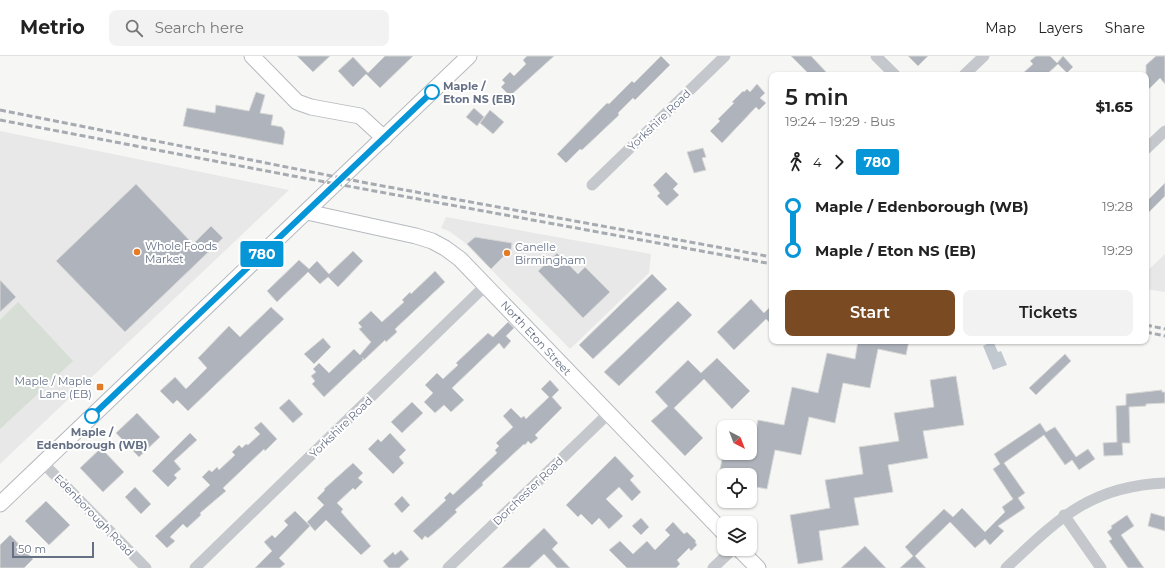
<!DOCTYPE html>
<html lang="en">
<head>
<meta charset="utf-8">
<style>
  :root { --surface:#fff; --page:#f2f2f2; --text:#222; --muted:#767676; --line:#e0e0e0; --accent:#7a4a23 }
  body { margin:0; font-family:Montserrat,sans-serif; background:var(--page); color:var(--text); height:100vh; display:flex; flex-direction:column; font-size:15px; white-space:nowrap }
  * { box-sizing:border-box; margin:0 }
  p { font-size:13px; color:var(--muted) }
  .icon { flex:none; width:22px; height:22px; fill:none; stroke:currentColor; stroke-width:2; stroke-linecap:round; stroke-linejoin:round }
  .map { position:relative; flex:1; overflow:hidden }
  .sheet { position:absolute; left:769px; top:16px; width:380px; height:272px; display:flex; flex-direction:column; background:var(--surface); border-radius:8px; box-shadow:0 1px 3px #0004 }
  .sheet>* { flex:none }
  .badge { padding:0 8px; border-radius:3px; font-size:14px; line-height:26px }
  .needle { width:26px; rotate:138deg }
  .fabs { position:absolute; left:717px; top:364px; display:grid; gap:8px }
  .fabs a { display:grid; place-items:center; width:40px; height:40px; border-radius:8px; background:var(--surface); box-shadow:0 1px 3px #0004; font-size:20px }
  .scale { position:absolute; left:12px; bottom:10px; width:82px; box-sizing:border-box; padding-left:4px; border:2px solid #657085; border-top:0; font-size:11px; line-height:14px; white-space:nowrap; color:#657085; -webkit-text-stroke:3px #fff; paint-order:stroke }
  .map>.badge { position:absolute; translate:-50% -50%; box-shadow:0 0 0 2px #fff }
  .legs { display:flex; align-items:center; gap:6px; height:44px; padding:0 16px; font-size:13px }
  .legs p { margin-inline-start:auto }
  .summary { display:flex; align-items:center; justify-content:space-between; height:68px; padding:0 16px }
  h1 { font-size:22px; font-weight:600; line-height:30px }
  .button { display:flex; gap:8px; margin-top:auto; padding:8px 16px }
  .button a { flex:1; height:46px; border-radius:8px; background:var(--accent); color:#fff; font-size:16px; font-weight:600; line-height:46px; text-align:center }
  .button a+a { background:var(--page); color:var(--text) }
  ul { padding:0 16px; list-style:none }
  li { display:flex; align-items:center; gap:14px; height:44px; font-size:15px }
  li i { display:grid; place-items:center; width:6px; height:100%; margin:0 5px; background:currentColor }
  li i::after { content:''; width:10px; height:10px; margin:-5px; border:3px solid; border-radius:50%; background:var(--surface) }
  li p { margin-inline-start:auto }
  li:first-child i { background:linear-gradient(#0000 50%,currentColor 0) }
  li:last-child i { background:linear-gradient(currentColor 50%,#0000 0) }
  header { display:flex; align-items:center; gap:24px; box-sizing:border-box; height:56px; padding:0 20px; background:var(--surface); border-bottom:1px solid var(--line) }
  header strong { font-size:19px }
  nav { display:flex; gap:22px; margin-inline-start:auto; font-size:14px }
  .search { width:280px; height:36px; background:var(--page); display:flex; align-items:center; gap:10px; box-sizing:border-box; padding:0 14px; border-radius:8px; color:var(--muted); font-size:15px }
  .map>svg:first-child { display:block }
  .built { fill:#e7e8e7 }
  .green { fill:#d6ded5 }
  .water { fill:#c2c8d0 }
  .building { fill:#afb4bc; stroke:#d8d8d6 }
  .lines { fill:none; stroke-linecap:round; stroke-linejoin:round }
  .secondary-casing { stroke:#b6bac0; stroke-width:17 }
  .street { stroke:#c4c7cb; stroke-width:11 }
  .secondary { stroke:#fff; stroke-width:15 }
  .rail { stroke:#a6aab1; stroke-width:3; stroke-dasharray:6 3; stroke-linecap:butt }
  .line-1-casing { stroke:#fff; stroke-width:9 }
  .line-1 { stroke:#0696d7; stroke-width:6 }
  .stop-1-dot { fill:#fff; stroke:#0696d7; stroke-width:2 }
  .poi-dot { fill:#e57a25; stroke:#fff; stroke-width:1.5 }
  .labels { text-anchor:middle; stroke-width:4; stroke-linejoin:round; paint-order:stroke }
  .stop-label { font-size:11px; font-weight:bold; fill:#657085; stroke:#fff; text-anchor:start }
  .street-label { font-size:11px; fill:#657085; stroke:#fff }
  .poi-label { font-size:11px; fill:#657085; stroke:#fff; text-anchor:start }
</style>
</head>
<body>
<header>
<strong>Metrio</strong>
<div class="search"><svg class="icon" aria-label="search" viewBox="0 0 24 24"><circle cx="10" cy="10" r="6"/><path d="M15 15l6 6"/></svg>Search here</div>
<nav><a>Map</a><a>Layers</a><a>Share</a></nav>
</header>
<div class="map">
<svg width="1165" height="512" viewBox="0 0 1165 512">
  <rect width="100%" height="100%" fill="#f6f7f4"/>
  <!-- built -->
  <g class="built">
    <path d="M0,75L289,134L0,408Z"/>
    <path d="M446,161L651,198L649,217L570,293L464,186L449,175L441,172Z"/>
    <path d="M1165,198V236L1146,233V216Z"/>
  </g>
  <!-- green -->
  <path class="green" d="M18,246L73,305L0,373V264Z"/>
  <!-- water -->
  <path class="water" d="M993,285L998,296L1001,295L1007,309L993,314L983,290Z"/>
  <!-- building -->
  <g class="building">
    <path d="M297,0H330L313,16Z"/>
    <path d="M385,0H413L380,32L366,18L353,31L338,15L353,1L368,17Z"/>
    <path d="M527,0H554L510,40L501,31L505,27L502,24L510,16L514,20L526,8L523,4Z"/>
    <path d="M661,0L670,9L635,44L633,42L618,57L619,59L582,94L580,93L566,107L557,98L607,47L609,48L632,25L634,27Z"/>
    <path d="M791,0H811L829,19H810Z"/>
    <path d="M908,0H928L918,10Z"/>
    <path d="M1036,0H1050L1057,7L1063,0L1073,11L1067,17L1058,8L1046,19H1021L1033,8L1030,5Z"/>
    <path d="M1156,0H1165V28L1160,22L1146,36V9Z"/>
    <path d="M757,28L765,37L760,42L766,47L759,54L756,51L722,87L710,75L720,65L718,63L734,47L732,46L743,35L744,36L747,33L750,36Z"/>
    <path d="M256,36L265,39L260,57L273,59L271,69L282,71L285,76L283,89L183,70L187,52L215,57L216,49L249,55Z"/>
    <path d="M474,52L484,61L477,70L466,61Z"/>
    <path d="M490,54L504,66L493,78L480,67Z"/>
    <path d="M703,92L706,101L702,102L706,114L694,117L687,96Z"/>
    <path d="M666,116L678,128L673,133L679,139L667,150L657,140L660,137L653,129Z"/>
    <path d="M1165,127V140L1146,159V146Z"/>
    <path d="M136,128L193,188L211,170L223,182L125,276L56,205Z"/>
    <path d="M475,181L512,187L511,193L491,213L467,188Z"/>
    <path d="M353,195L363,205L338,231L328,221L320,228L308,216L277,246L267,235L299,204L309,213L317,205L329,218Z"/>
    <path d="M557,197L578,218L585,211L610,236L583,262L538,215Z"/>
    <path d="M435,215L445,226L395,273L397,276L386,286L385,284L364,304L362,302L364,303L324,341L312,328L315,325L311,320L316,316L313,313L319,307L329,317L354,293L360,299L371,286L359,273L362,271L358,267L371,255L382,266L404,246L402,244L410,236L411,238Z"/>
    <path d="M652,218L667,233L593,303L579,289Z"/>
    <path d="M0,224L16,241L0,256Z"/>
    <path d="M751,243L764,257L772,249V269L766,263L734,294L717,276Z"/>
    <path d="M678,245L692,259L619,330L604,316Z"/>
    <path d="M271,251L284,263L188,355L177,344L173,348L160,335L175,321L186,333L207,312L198,302L229,270L240,281Z"/>
    <path d="M508,266L514,272L506,280L511,285L504,293L499,287L452,332L464,344L451,356L444,349L435,357L424,346L433,337L425,329L437,317L443,323L458,309L456,307L488,277L493,281Z"/>
    <path d="M323,282L331,291L314,308L304,298Z"/>
    <path d="M858,285H909L906,299L878,293L870,332L843,327L835,367L809,361L801,399L775,394L767,433L750,430V419H719L723,398L750,403L758,364L784,369L792,331L818,337L827,297L855,303Z"/>
    <path d="M1065,298L1071,305L1036,339L1029,332Z"/>
    <path d="M717,302L750,335L732,353L704,323L674,352L703,382L685,400L651,365L668,350L655,336L688,304L701,317Z"/>
    <path d="M956,320L964,369L923,375L928,402L888,409L893,436L854,442L859,469L819,475L823,504L798,508L790,459L830,452L825,424L863,418L859,391L899,385L894,357L934,351L930,324Z"/>
    <path d="M550,324L559,334L552,341L562,352L535,379L538,382L531,388L528,385L525,389L524,388L482,427L483,429L455,454L457,456L442,470L428,482L425,480L422,484L413,475L446,444L444,442L450,436L453,439L497,397L495,394L499,390L496,387L513,371L503,360L511,352L521,362L524,360L526,363L549,341L541,333Z"/>
    <path d="M1162,334V336H1165V347L1146,348V350L1129,351L1130,387H1122L1123,399L1104,400L1103,387L1117,386L1116,350L1126,349V338Z"/>
    <path d="M289,343L303,358L293,367L279,352Z"/>
    <path d="M412,346L423,357L402,377L391,366Z"/>
    <path d="M137,357L160,381L139,401L116,377Z"/>
    <path d="M261,366L277,383L265,395L264,393L223,432L226,435L200,457L201,459L187,472L183,468L170,481L175,485L167,492L155,480L210,429L202,421L209,414L212,416L217,411L219,414L235,399L232,396L239,389L242,392L246,388L248,389L260,378L254,372Z"/>
    <path d="M1040,367L1046,376L1055,371L1076,401L1088,393L1095,403L1079,414L1072,404L1065,409L1044,379L1004,407L1025,437L1018,442L1025,452L998,470L1004,475L990,489L985,483L975,492L950,466L915,500L926,512H900L913,500L905,491L944,453L953,461L962,452L985,476L1005,456L1002,451L1013,443L993,413L1000,408L994,398Z"/>
    <path d="M190,377L197,384L174,405L181,413L174,419L177,422L168,431L152,415Z"/>
    <path d="M390,377L406,394L399,401L404,407L393,418L368,393L378,383L381,386Z"/>
    <path d="M101,392L124,416L103,436L80,412Z"/>
    <path d="M615,400L634,420L630,424L641,436L632,445L619,431L606,443L623,460L609,473L599,462L592,469L581,458L578,461L566,449Z"/>
    <path d="M353,407L363,417L358,422L363,426L355,434L353,432L337,447L343,453L341,456L371,490L361,499L326,464L315,475L307,466L324,449L317,442L325,434L324,433Z"/>
    <path d="M135,431L151,448L141,458L125,441Z"/>
    <path d="M402,440L410,449L402,457L394,448Z"/>
    <path d="M46,445L70,469L49,489L25,465Z"/>
    <path d="M295,455L310,470L279,502L285,508L280,512H255L272,495L264,486L272,479L275,482L288,469L284,465Z"/>
    <path d="M1151,457L1165,461V475L1148,470Z"/>
    <path d="M1127,459L1134,470L1121,479L1144,512H1128L1109,485L1112,483L1107,476L1112,472L1111,470Z"/>
    <path d="M641,462L649,471L641,479L632,470Z"/>
    <path d="M673,466L684,478L687,476L696,485L695,486L697,489L691,495L689,492L677,504L680,508L676,512H627L609,494L620,485L633,498L647,485L655,494L670,479L665,474Z"/>
    <path d="M544,472L558,487L552,493L570,512H557L544,498L529,512H502Z"/>
    <path d="M10,479L33,503L24,512H0V489Z"/>
    <path d="M865,490L886,512H841Z"/>
    <path d="M401,494L409,503L399,512H389L383,505L393,496L395,499Z"/>
  </g>
  <g class="lines">
    <!-- secondary casing -->
    <g class="secondary-casing">
      <g id="secondary">
        <path d="M252,0L297,46L311,51L360,60L384,82"/>
        <path d="M307,156L416,180L432,185L445,192L460,203L724,477"/>
        <path d="M0,448L469,0"/>
        <path d="M739,493L758,512"/>
      </g>
    </g>
    <!-- street -->
    <g class="street">
      <path d="M876,0L895,19"/>
      <path d="M964,19L984,0"/>
      <path d="M1146,93L1165,75"/>
      <path d="M592,129L725,0"/>
      <path d="M43,407L146,512"/>
      <path d="M1064,459L1101,512"/>
      <path d="M195,512L486,229"/>
      <path d="M448,512L608,358"/>
      <path d="M713,512L733,493"/>
      <path d="M1006,512C1058,463 1090,430 1165,427"/>
    </g>
    <!-- secondary -->
    <use href="#secondary" class="secondary"/>
    <!-- rail -->
    <g class="rail">
      <path d="M0,54L372,128L772,201"/>
      <path d="M0,64L293,120L772,208"/>
      <path d="M1146,269L1165,273"/>
      <path d="M1146,276L1165,280"/>
    </g>
  </g>
  <g class="lines">
    <!-- line-1 casing -->
    <g class="line-1-casing">
      <path id="line-1" d="M92,360L432,36"/>
    </g>
    <!-- line-1 -->
    <use href="#line-1" class="line-1"/>
  </g>
  <!-- markers -->
  <g class="stop-1-dot">
    <circle cx="432" cy="36" r="7"/>
    <circle cx="92" cy="360" r="7"/>
  </g>
  <g class="poi-dot">
    <circle cx="137" cy="196" r="4"/>
    <circle cx="507" cy="197" r="4"/>
    <rect x="96" y="327" width="8" height="8" rx="2"/>
  </g>
  <g class="labels">
    <!-- stop labels -->
    <g class="stop-label">
      <text x="443" y="34">Maple /<tspan x="443" dy="13">Eton NS (EB)</tspan></text>
      <text x="92" y="380" text-anchor="middle">Maple /<tspan x="92" dy="13">Edenborough (WB)</tspan></text>
    </g>
    <!-- street labels -->
    <g class="street-label">
      <text transform="translate(659 64) rotate(-44)" y="4">Yorkshire Road</text>
      <text transform="translate(536 282) rotate(47)" y="4">North Eton Street</text>
      <text transform="translate(341 371) rotate(-44)" y="4">Yorkshire Road</text>
      <text transform="translate(528 435) rotate(-44)" y="4">Dorchester Road</text>
      <text transform="translate(94 459) rotate(46)" y="4">Edenborough Road</text>
    </g>
    <!-- poi labels -->
    <g class="poi-label">
      <text x="145" y="194">Whole Foods<tspan x="145" dy="13">Market</tspan></text>
      <text x="515" y="195">Canelle<tspan x="515" dy="13">Birmingham</tspan></text>
      <text x="92" y="329" text-anchor="end">Maple / Maple<tspan x="92" dy="13">Lane (EB)</tspan></text>
    </g>
  </g>
</svg>
<div class="fabs">
<a><svg class="needle" viewBox="-14 -14 28 28"><path d="M0-13l5 13h-10z" fill="#e53935"/><path d="M0 13l5-13h-10z" fill="#767676"/></svg></a>
<a><svg class="icon" aria-label="locate" viewBox="0 0 24 24"><circle cx="12" cy="12" r="6"/><path d="M12 2v4M12 18v4M2 12h4M18 12h4"/></svg></a>
<a><svg class="icon" aria-label="layers" viewBox="0 0 24 24"><path d="M12 4l9 5-9 5-9-5zM3 14l9 5 9-5"/></svg></a>
</div>
<div class="scale">50 m</div>
<b class="badge" style="left:262px;top:198px;background:#0696d7;color:#fff">780</b>
<section class="sheet">
<div class="summary"><div><h1>5 min</h1><p>19:24 – 19:29 · Bus</p></div><b>$1.65</b></div>
<div class="legs"><svg class="icon" aria-label="walk" viewBox="0 0 24 24"><circle cx="13" cy="4" r="2"/><path d="M13 8l-2 6 4 7M11 14l-3 7M7 12l3-4h3l4 4"/></svg>4<svg class="icon" aria-label="forward" viewBox="0 0 24 24"><path d="M9 5l7 7-7 7"/></svg><b class="badge" style="background:#0696d7;color:#fff">780</b></div>
<ul>
<li><i style="color:#0696d7"></i><b>Maple / Edenborough (WB)</b><p>19:28</p></li>
<li><i style="color:#0696d7"></i><b>Maple / Eton NS (EB)</b><p>19:29</p></li>
</ul>
<div class="button"><a>Start</a><a>Tickets</a></div>
</section>
</div>
</body>
</html>
